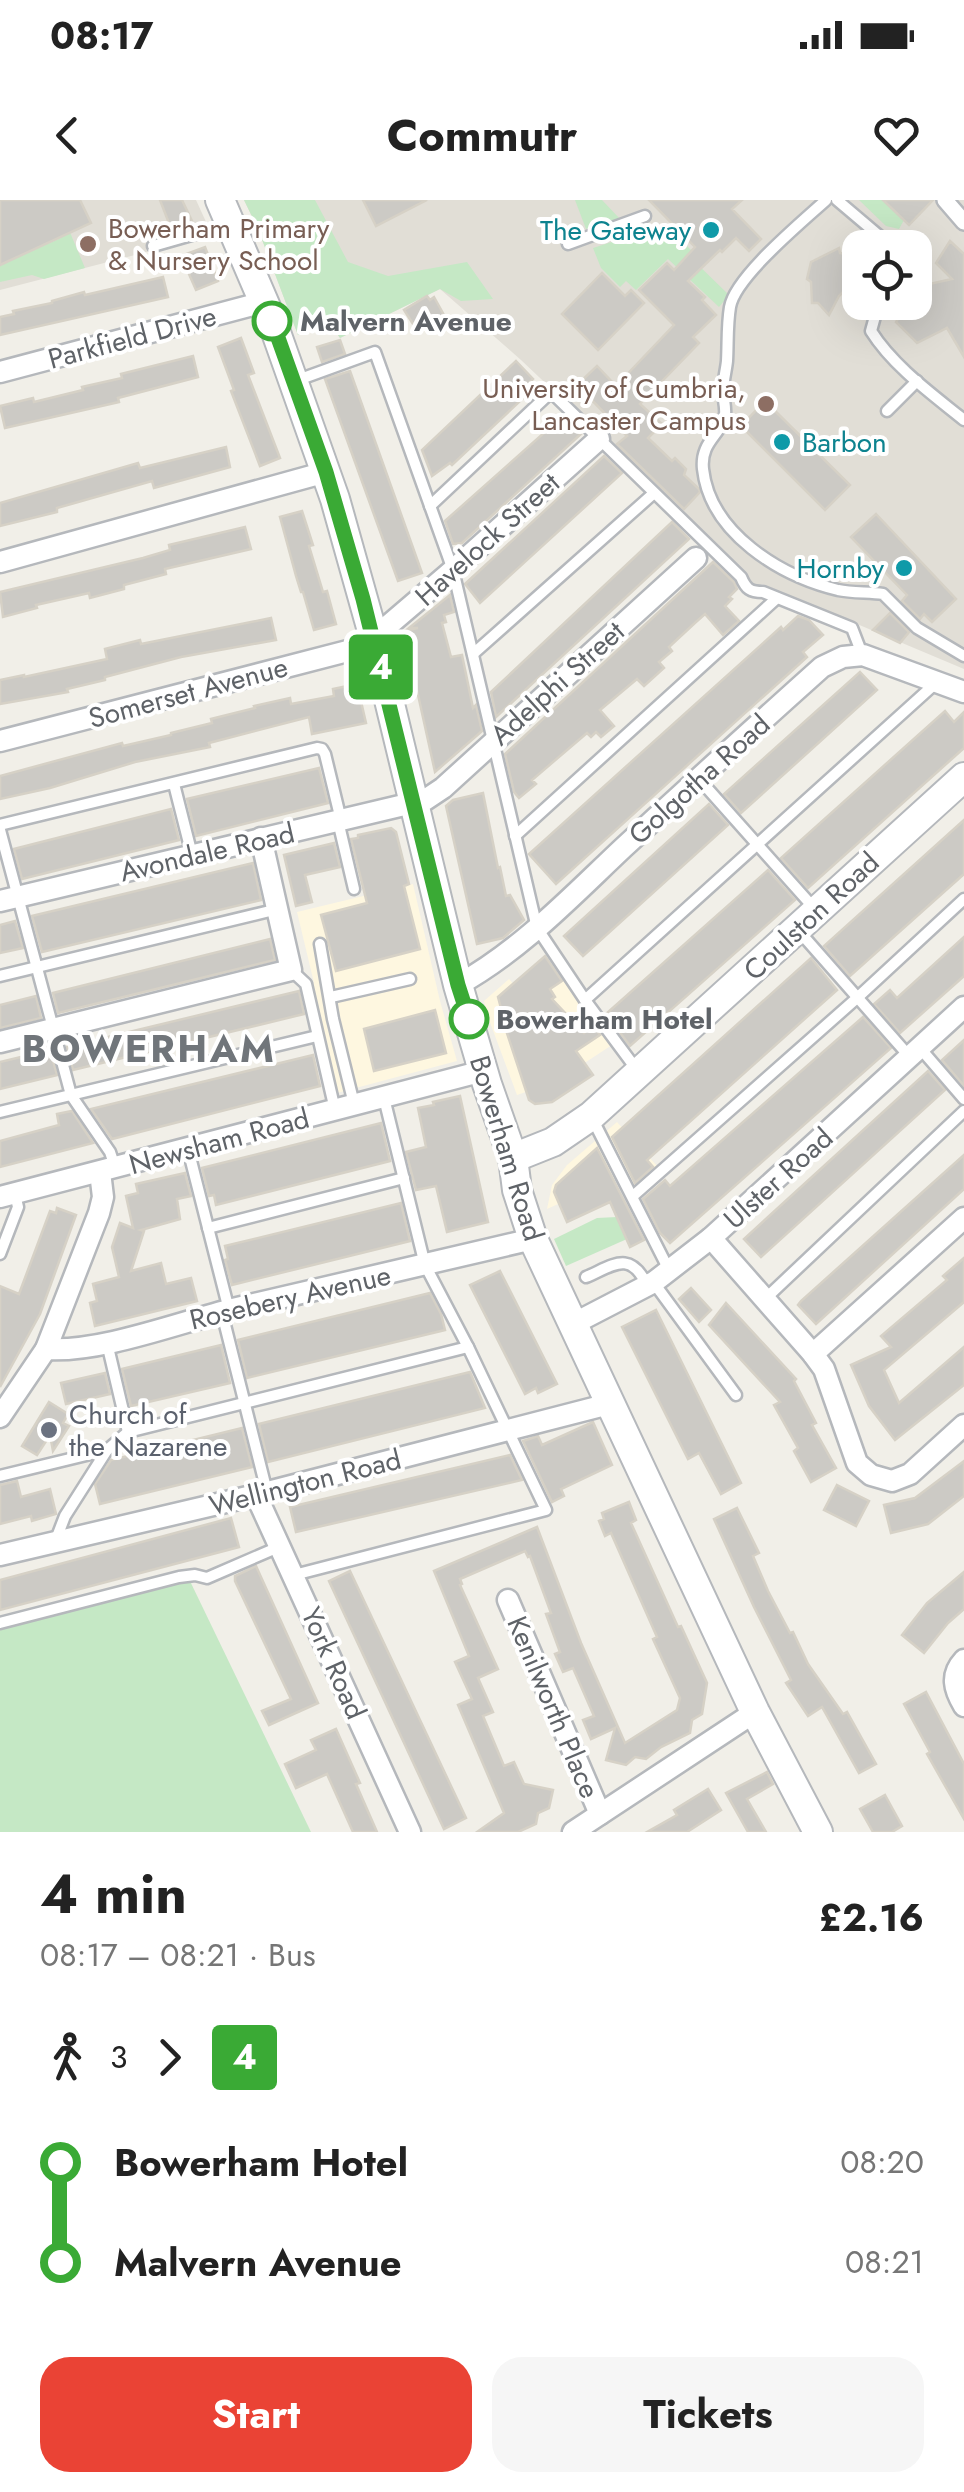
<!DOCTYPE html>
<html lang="en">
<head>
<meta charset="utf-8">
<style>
  :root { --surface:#fff; --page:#f6f6f6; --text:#222; --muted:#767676; --accent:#ea4335 }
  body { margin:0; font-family:Jost,sans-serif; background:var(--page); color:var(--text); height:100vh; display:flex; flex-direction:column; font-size:38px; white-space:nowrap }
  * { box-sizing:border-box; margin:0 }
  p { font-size:32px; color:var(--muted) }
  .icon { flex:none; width:55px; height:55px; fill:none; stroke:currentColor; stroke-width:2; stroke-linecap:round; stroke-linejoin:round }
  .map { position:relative; height:1632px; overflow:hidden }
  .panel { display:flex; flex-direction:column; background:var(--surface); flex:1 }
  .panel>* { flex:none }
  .badge { padding:0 20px; border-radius:8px; font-size:35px; line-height:65px }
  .controls { position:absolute; left:842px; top:30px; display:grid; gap:20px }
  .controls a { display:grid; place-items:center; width:90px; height:90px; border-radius:20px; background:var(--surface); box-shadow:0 10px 40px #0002; font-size:50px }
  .map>.badge { position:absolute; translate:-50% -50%; box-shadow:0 0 0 5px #fff }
  .legs { display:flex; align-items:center; gap:15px; height:110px; padding:0 40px; font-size:32px }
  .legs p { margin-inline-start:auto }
  .head { display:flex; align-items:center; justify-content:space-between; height:170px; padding:0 40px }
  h1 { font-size:55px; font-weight:700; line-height:75px }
  .cta { display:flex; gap:20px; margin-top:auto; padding:20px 40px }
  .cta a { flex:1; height:115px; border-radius:30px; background:var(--accent); color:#fff; font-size:40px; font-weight:700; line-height:115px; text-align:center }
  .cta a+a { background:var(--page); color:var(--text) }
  ul { padding:0 40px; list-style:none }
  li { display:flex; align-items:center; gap:35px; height:100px; font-size:38px }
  li i { display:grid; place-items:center; width:15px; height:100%; margin:0 12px; background:currentColor }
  li i::after { content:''; width:25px; height:25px; margin:-12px; border:8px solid; border-radius:50%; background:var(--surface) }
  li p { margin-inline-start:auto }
  li:first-child i { background:linear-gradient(#0000 50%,currentColor 0) }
  li:last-child i { background:linear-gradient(currentColor 50%,#0000 0) }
  .status { display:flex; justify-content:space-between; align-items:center; height:70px; padding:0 50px; background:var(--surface); direction:ltr }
  .status svg { height:28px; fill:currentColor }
  header { display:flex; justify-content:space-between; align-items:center; height:130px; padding:0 40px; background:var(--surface); font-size:45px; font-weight:700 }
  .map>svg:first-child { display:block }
  .commercial { fill:#fef7e0 }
  .education { fill:#e1ded6; fill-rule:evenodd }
  .green { fill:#c5e8c5 }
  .building { fill:#cccac5; stroke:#d6d1c6; stroke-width:2.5 }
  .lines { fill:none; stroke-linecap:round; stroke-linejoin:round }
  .service-casing { stroke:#b5b8bc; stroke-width:15 }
  .pedestrian-casing { stroke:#b5b8bc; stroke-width:20 }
  .minor-casing { stroke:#b5b8bc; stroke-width:25 }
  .tertiary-casing { stroke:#b5b8bc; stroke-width:32 }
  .service { stroke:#fff; stroke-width:10 }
  .pedestrian { stroke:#fff; stroke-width:15 }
  .minor { stroke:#fff; stroke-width:20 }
  .tertiary { stroke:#fff; stroke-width:28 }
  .line-1-casing { stroke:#fff; stroke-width:22 }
  .line-1 { stroke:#3aaa35; stroke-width:15 }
  .culture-dot { fill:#0f9aa8; stroke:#fff; stroke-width:4 }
  .education-dot { fill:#8d6e63; stroke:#fff; stroke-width:4 }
  .stop-1-dot { fill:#fff; stroke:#3aaa35; stroke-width:5 }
  .worship-dot { fill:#6b7280; stroke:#fff; stroke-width:4 }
  .labels { text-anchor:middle; stroke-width:8; stroke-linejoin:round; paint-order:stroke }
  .education-label { font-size:28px; fill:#785e54; stroke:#fff; text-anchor:start }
  .culture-label { font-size:28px; fill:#0d838f; stroke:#fff; text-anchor:end }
  .stop-label { font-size:28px; font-weight:bold; fill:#5f6368; stroke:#fff; text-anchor:start }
  .street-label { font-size:28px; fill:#5f6368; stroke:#fff }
  .worship-label { font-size:28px; fill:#5b616d; stroke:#fff; text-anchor:start }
  .district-label { font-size:38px; font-weight:bold; letter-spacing:2.5px; fill:#70757a; stroke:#fff }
</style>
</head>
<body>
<div class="status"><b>08:17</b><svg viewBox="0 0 49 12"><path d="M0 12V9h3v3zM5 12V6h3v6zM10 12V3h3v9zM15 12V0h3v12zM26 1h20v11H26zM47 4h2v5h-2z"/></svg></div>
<header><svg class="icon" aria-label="back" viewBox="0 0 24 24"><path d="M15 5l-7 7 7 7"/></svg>Commutr<svg class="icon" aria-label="heart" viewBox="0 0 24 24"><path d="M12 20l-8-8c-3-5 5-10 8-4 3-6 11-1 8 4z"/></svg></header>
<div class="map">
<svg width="964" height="1632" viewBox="0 0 964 1632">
  <rect width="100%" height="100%" fill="#f1efe8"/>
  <!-- commercial -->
  <g class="commercial">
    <path d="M413,684L440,801L457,861L337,893L310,784L314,783L297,712Z"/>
    <path d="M509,779L529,802L565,779L612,845L557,881L517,895L488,817L484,801Z"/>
    <path d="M617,922L659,968L628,995L619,977L547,1009L552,985L567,965Z"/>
  </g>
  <!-- education -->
  <g class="education">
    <path d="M0,0H196L212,35L0,90Z"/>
    <path d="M244,0H964V469L762,384L752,387L749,385L746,373L521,160L440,89L340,138L329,122L298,135L258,29ZM860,48H915V102H860Z"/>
  </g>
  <!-- green -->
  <g class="green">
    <path d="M244,0H315L348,62L388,76L467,62L493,99L461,101L440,89L340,138L329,122L298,135L258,29Z"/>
    <path d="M575,0H602L620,19L586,29Z"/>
    <path d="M859,0H883L904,20L899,29L886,26Z"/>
    <path d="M58,4L85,68L44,79L32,75L0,82V65L61,38L49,8Z"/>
    <path d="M658,27L674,42L679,38L694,53L691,58L729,95L719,107L668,59L636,90L626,81L620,87L601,68L593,48Z"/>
    <path d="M617,1017L627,1039L566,1066L554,1039L597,1018Z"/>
    <path d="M189,1379L311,1632H0V1429Z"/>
  </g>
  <!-- building -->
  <g class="building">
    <path d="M0,0H80L91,23L0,65Z"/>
    <path d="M160,0H182L192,21L190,26L172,31Z"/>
    <path d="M363,0H427L376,26Z"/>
    <path d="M649,0H742L732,9L761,39L749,51L736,38L722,52L720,50L688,81L705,97L702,100L716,115L693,137L699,143L640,204L662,224L648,238L672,261L675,258L686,269L684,275L699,289L700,292L684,309L617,244L627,236L577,185L597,166L616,186L674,125L639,90L667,63L674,70L695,47Z"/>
    <path d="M883,0H933L909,25Z"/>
    <path d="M950,41L964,54V157L947,128L917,143L896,122L909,102H915V94L920,86L952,79L936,63Z"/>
    <path d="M205,47L218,81L196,90L181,56Z"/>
    <path d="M839,48L840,53L860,54V75L839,96L829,115L818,103H812L811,82L807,79L811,62Z"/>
    <path d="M602,73L625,96L631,90L644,103L598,150L562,114Z"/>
    <path d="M163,77L168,97L0,135V117L14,114L13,111L52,103V101L84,92L85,95Z"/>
    <path d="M427,96L430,100L434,97L444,115L426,126L421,119L413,124L404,110Z"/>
    <path d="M241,138L254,173L248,175L280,258L260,266L231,191L234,190L218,147Z"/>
    <path d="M340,140L345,154L322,162L317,147Z"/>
    <path d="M193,156L198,177L118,198L119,202L5,228L0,206L33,198L34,202L83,190L82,187L122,178L121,174Z"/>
    <path d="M516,161L533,179L530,182L535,187L452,265L450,263L432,276L422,250Z"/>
    <path d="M350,171L422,373L398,381L325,179Z"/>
    <path d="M765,201L850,285L825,310L741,226Z"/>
    <path d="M563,216L581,234L462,343L453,344L445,321Z"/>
    <path d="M226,247L230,267L154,288L152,281L57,308V312L0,326V303L138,263L140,268Z"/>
    <path d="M604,256L622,273L480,403L465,384Z"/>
    <path d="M302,311L313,345L309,346L323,392L327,391L336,424L314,430L303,392H301L296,376L280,317Z"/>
    <path d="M876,314L956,399L932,422L924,414L920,419L902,401L907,395L851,337Z"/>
    <path d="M672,322L689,339L496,517L491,492Z"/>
    <path d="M245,327L251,349L165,369L166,374L124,385V389L90,398L89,393L36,405L37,408L3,417L0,392L143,358L170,350L169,345Z"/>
    <path d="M713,362L734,382L737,389L729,397L732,399L725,406L739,421L723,435L705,414L696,422L669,447L672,451L659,462L664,468L644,486L637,479L600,510L614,526L601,537L596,532L591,537L587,533L532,580L536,584L519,598L514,592L505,554Z"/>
    <path d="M450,395L454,412L444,415L446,422L442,423L451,457L462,455L473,508L476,505L482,531L435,572L404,431L418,428H409Z"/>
    <path d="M890,413L909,432L900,443L873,430Z"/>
    <path d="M798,416L809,420L823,435L803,452L807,457L556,684L529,654L781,427L783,430Z"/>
    <path d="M271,418L276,440L181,457L105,477V480L67,489L68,492L0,504V480L24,475V477L107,459L105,449L140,440L141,444Z"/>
    <path d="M860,472L877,490L741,613L724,594Z"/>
    <path d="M357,484L366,523L312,534L309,517L209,543L210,547L135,562L50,588L0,599V576L122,543L123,546L171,535V533L212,523L211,519L255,508L254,506L290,498L291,504L334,496L333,489Z"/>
    <path d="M945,511L954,522L964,512V548L808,688L781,658Z"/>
    <path d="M319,568L328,603L196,636L187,599Z"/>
    <path d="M483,593L498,668L500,667L506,696L510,695L524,720L503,738L477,744L446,606L453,600Z"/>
    <path d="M709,604L728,625L583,756L564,736Z"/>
    <path d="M171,609L179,640L22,679L14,649Z"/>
    <path d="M964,620V674L850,776L824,746Z"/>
    <path d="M391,628L396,632L409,684L404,686L420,749L336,771L321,715L367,703L351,639L358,638V635Z"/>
    <path d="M334,643L340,667L305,675L312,702L296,706L284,655Z"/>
    <path d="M253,663L261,700L42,752L32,716Z"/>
    <path d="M768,670L795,700L630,846L606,814Z"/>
    <path d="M15,721L23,748L0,753V725Z"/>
    <path d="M964,737V776L900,833L874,804L890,790L897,798Z"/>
    <path d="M270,739L275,760L58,813L53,793Z"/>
    <path d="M545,756L562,781L550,789L555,797L552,799L584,833L593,825L600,835L576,851L593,875L552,902L535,904L529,900L500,812H502L498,797Z"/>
    <path d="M811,758L837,790L647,960L653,967L635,983L612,937Z"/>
    <path d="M299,791L304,814L73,870L67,847Z"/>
    <path d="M36,796L41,818L0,828V805Z"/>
    <path d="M435,810L446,853L374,871L364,829Z"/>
    <path d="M863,817L891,848L670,1043L660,1033L643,999L665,980L670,986Z"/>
    <path d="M964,840V886L942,860Z"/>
    <path d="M50,850L57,875L0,889V862Z"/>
    <path d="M313,855L320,886L112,939L91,909Z"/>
    <path d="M928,871L945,890L761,1057L744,1039Z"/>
    <path d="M460,896L488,1022L447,1032L436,986L416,990L406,952L426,947L418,908L434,905L433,902Z"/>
    <path d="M72,911L93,943L0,967V941L59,925L57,914Z"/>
    <path d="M381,923L390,961L216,1005L214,995L209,996L202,968Z"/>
    <path d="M597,948L644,1040L630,1047L610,1002L567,1022L554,992L556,985Z"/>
    <path d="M964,955V989L816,1124L798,1105L801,1101Z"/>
    <path d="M185,973L191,996L177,999L180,1019L141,1030L144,1031L131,1071L161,1063L166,1084L191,1078L197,1101L95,1126L90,1103L97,1101L93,1084L119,1077L112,1047L120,1023L133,1028L126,996L138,993L136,984Z"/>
    <path d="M401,1003L410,1041L232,1085L225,1060L228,1059L225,1046Z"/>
    <path d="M57,1008L76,1015L40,1114L0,1187V1086L19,1094L50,1011L56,1013Z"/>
    <path d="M964,1058V1102L884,1170L899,1203L964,1147V1185L895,1240L869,1206L851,1165L891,1147L881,1136L947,1080L943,1076Z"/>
    <path d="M500,1071L557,1184L538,1193L536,1188L525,1194L470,1085Z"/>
    <path d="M691,1088L711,1110L699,1122L679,1099Z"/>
    <path d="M430,1093L441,1114L445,1130L247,1178L238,1140Z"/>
    <path d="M726,1103L796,1179L794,1181L816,1223L812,1225L836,1268L811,1282L794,1251L798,1248L774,1205L780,1202L709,1125Z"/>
    <path d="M656,1110L741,1283L721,1294L699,1253L688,1259L622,1127Z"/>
    <path d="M221,1145L230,1183L131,1206L122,1169Z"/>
    <path d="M470,1172L485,1208L268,1262L259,1224Z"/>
    <path d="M105,1173L110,1194L66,1204L61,1183Z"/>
    <path d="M49,1202L68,1214L63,1223L69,1226L53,1251L50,1235L37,1255L22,1246Z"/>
    <path d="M593,1222L612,1265L561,1289L564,1296L552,1302L523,1241L538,1236L542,1245Z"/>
    <path d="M242,1228L252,1267L100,1304L95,1284L111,1260Z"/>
    <path d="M510,1255L522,1280L296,1332L290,1307Z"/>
    <path d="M964,1261V1296L928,1324L891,1333L884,1305L915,1298Z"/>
    <path d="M17,1281L21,1297L50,1289L56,1314L32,1321L31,1316L0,1324V1285Z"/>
    <path d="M837,1285L869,1301L856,1326L824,1310Z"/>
    <path d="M629,1302L636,1320L631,1323L678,1427L681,1426L707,1483L702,1514L692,1520L690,1533L661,1547L646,1559L635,1557L626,1565L606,1560L615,1528L591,1539L583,1520L594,1516L573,1468L563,1472L555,1454L560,1452L546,1414L551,1413L530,1356L528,1357L525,1351L460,1379L462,1384L460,1385L498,1469L478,1478L493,1512L483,1516L504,1566L514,1562L524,1584L553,1590L549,1608L538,1613L536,1624L518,1632H477L504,1613L458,1505L472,1499L455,1462L469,1456L434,1371L537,1327L581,1443L625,1543L677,1510L680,1498L653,1439L657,1437L611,1333L605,1336L599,1321L604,1319L602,1313Z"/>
    <path d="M737,1308L759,1353L753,1356L768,1391L790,1433L793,1432L808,1464L843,1514L847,1512L876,1564L859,1573L822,1507L808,1516L786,1483L791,1480L754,1407L714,1319Z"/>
    <path d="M231,1318L239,1347L0,1410V1380Z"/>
    <path d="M256,1366L318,1503L269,1525L262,1511L291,1499L235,1381V1376Z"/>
    <path d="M350,1371L466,1618L444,1629L329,1381Z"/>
    <path d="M964,1372V1409L948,1423L924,1453L902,1435L927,1403Z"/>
    <path d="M926,1492L964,1564V1619L927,1554L930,1552L904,1504Z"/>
    <path d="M336,1529L360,1583L356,1584L377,1632H353L327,1574L296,1588L285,1564L316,1550L311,1540Z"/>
    <path d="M767,1572L773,1584L747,1599L766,1632H748L726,1593Z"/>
    <path d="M708,1589L721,1610L687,1632H647L677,1615L674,1610Z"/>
    <path d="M885,1595L902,1626L892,1632H873L860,1609Z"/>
  </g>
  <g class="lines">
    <!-- service casing -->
    <g class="service-casing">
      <g id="service">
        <path d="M826,0C802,22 735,77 730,107C727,125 728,143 727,161C726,171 723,181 723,191C723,198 726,207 725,214C722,235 700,241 703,269C710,333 780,376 838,390C852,393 869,392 883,394L917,428L964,456"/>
        <path d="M837,0L883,39L888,48"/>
        <path d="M568,44L645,16"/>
        <path d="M153,46L230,24"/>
        <path d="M879,102L871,131C893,166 932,194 964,220"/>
        <path d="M295,181L375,152L453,370L537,728L585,800L637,870"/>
        <path d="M887,211L917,181"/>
        <path d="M430,306L551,192L741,377C746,389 750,392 763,392L852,428L862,454"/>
        <path d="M473,454L654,293"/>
        <path d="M699,579L814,708"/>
        <path d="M174,584L192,655"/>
        <path d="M338,621L354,689"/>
        <path d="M0,625L317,548L322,549L325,554L341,620"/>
        <path d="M0,630L71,895L110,952L115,967"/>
        <path d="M515,636L777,398"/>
        <path d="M798,730L909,856"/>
        <path d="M320,744L333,819L354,904"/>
        <path d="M291,770L306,784L335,910"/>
        <path d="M0,776L278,709"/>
        <path d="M331,797L410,779"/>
        <path d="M585,800L937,482"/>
        <path d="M920,848L964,899"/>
        <path d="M0,912L317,836"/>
        <path d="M593,920L669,1070"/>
        <path d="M188,949L229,1110"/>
        <path d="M633,996L857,798L964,699"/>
        <path d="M208,1028L404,978"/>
        <path d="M0,1054L18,1007L15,994"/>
        <path d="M586,1077C614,1065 630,1050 647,1085"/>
        <path d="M654,1083L736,1195"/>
        <path d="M765,1099L964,911"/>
        <path d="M222,1113L267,1292"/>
        <path d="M107,1143L128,1232"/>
        <path d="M0,1276L107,1250L128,1232L468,1147"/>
        <path d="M55,1342L65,1316L107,1250"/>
        <path d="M294,1375L546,1310L468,1147L425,1065L384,898"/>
        <path d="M0,1423L179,1377L195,1375L207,1378L281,1346"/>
      </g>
    </g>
    <!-- pedestrian casing -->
    <g class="pedestrian-casing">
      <path id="pedestrian" d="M945,0L964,22"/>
    </g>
    <!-- minor casing -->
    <g class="minor-casing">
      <g id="minor">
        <path d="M0,172L264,102"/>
        <path d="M0,362L326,272"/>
        <path d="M0,541L363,447L453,370L599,239"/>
        <path d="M0,701L425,600L443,588L696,358"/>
        <path d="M458,785C521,750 571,697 623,648C689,587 755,527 822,467L843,457L863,455L964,492"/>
        <path d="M0,842L291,770L261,638"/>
        <path d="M0,997L483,871"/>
        <path d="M711,1038L813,1154L824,1169L857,1263L871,1275L892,1281L910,1274L964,1225"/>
        <path d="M573,1124L654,1082L711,1038L964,807"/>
        <path d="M46,1149C100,1153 180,1122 233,1109C333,1085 433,1063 533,1039"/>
        <path d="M813,1154L964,1018"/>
        <path d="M0,1217L46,1149L99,1013L103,997L100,972"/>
        <path d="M256,1295L410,1632"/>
        <path d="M0,1355L256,1295L609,1204"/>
        <path d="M508,1400L600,1614"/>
        <path d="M964,1460C950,1475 954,1489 964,1506"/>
        <path d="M573,1632L755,1512"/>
      </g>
    </g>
    <!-- tertiary casing -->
    <g class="tertiary-casing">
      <g id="tertiary">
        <path d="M220,0L272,121L335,299L374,438L458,785L487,884L513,958L517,990L533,1039L755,1512L818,1632"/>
        <path d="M513,958L553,942L591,916L964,577"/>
      </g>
    </g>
    <!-- service -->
    <use href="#service" class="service"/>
    <!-- pedestrian -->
    <use href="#pedestrian" class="pedestrian"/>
    <!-- minor -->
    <use href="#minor" class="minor"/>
    <!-- tertiary -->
    <use href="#tertiary" class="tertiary"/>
  </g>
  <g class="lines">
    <!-- line-1 casing -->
    <g class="line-1-casing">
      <path id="line-1" d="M272,121L326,272L363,399L458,785L469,819"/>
    </g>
    <!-- line-1 -->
    <use href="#line-1" class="line-1"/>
  </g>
  <!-- markers -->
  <g class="culture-dot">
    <circle cx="711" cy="30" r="10"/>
    <circle cx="782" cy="242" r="10"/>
    <circle cx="904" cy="368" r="10"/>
  </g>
  <g class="education-dot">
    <circle cx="88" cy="44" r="10"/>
    <circle cx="766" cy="204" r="10"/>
  </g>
  <g class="stop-1-dot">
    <circle cx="272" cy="121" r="18"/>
    <circle cx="469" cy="819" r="18"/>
  </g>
  <circle class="worship-dot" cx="49" cy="1230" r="10"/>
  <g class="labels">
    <!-- education labels -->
    <g class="education-label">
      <text x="108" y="38">Bowerham Primary<tspan x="108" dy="32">&amp; Nursery School</tspan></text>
      <text x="746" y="198" text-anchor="end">University of Cumbria,<tspan x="746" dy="32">Lancaster Campus</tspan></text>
    </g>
    <!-- culture labels -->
    <g class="culture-label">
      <text x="691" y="40">The Gateway</text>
      <text x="802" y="252" text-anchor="start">Barbon</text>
      <text x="884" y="378">Hornby</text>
    </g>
    <!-- stop labels -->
    <g class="stop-label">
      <text x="300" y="131">Malvern Avenue</text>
      <text x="496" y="829">Bowerham Hotel</text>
    </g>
    <!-- street labels -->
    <g class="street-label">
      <text transform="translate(132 137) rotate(-15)" y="10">Parkfield Drive</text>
      <text transform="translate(487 339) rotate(-42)" y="10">Havelock Street</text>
      <text transform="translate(557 483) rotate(-42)" y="10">Adelphi Street</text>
      <text transform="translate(188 492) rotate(-15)" y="10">Somerset Avenue</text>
      <text transform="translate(699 579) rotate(-42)" y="10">Golgotha Road</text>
      <text transform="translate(207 652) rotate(-13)" y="10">Avondale Road</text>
      <text transform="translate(811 716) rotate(-43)" y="10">Coulston Road</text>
      <text transform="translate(219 941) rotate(-15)" y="10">Newsham Road</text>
      <text transform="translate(507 948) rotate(73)" y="10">Bowerham Road</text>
      <text transform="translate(778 978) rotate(-42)" y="10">Ulster Road</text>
      <text transform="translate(290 1097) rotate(-13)" y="10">Rosebery Avenue</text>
      <text transform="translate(305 1282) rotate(-14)" y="10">Wellington Road</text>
      <text transform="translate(334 1463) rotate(66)" y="10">York Road</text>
      <text transform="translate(554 1507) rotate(67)" y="10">Kenilworth Place</text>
    </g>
    <!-- worship labels -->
    <g class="worship-label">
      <text x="69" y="1224">Church of<tspan x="69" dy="32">the Nazarene</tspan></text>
    </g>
    <!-- district labels -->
    <g class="district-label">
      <text x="149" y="862">BOWERHAM</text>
    </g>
  </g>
</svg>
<div class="controls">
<a><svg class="icon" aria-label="locate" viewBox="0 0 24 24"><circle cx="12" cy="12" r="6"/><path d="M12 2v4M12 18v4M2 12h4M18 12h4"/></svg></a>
</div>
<b class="badge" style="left:381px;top:467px;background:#3aaa35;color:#fff">4</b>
</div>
<section class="panel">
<div class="head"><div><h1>4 min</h1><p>08:17 – 08:21 · Bus</p></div><b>£2.16</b></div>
<div class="legs"><svg class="icon" aria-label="walk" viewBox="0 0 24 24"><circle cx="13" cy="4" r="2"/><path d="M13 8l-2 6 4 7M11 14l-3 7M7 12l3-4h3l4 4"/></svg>3<svg class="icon" aria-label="forward" viewBox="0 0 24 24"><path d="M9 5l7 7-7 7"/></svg><b class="badge" style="background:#3aaa35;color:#fff">4</b></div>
<ul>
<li><i style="color:#3aaa35"></i><b>Bowerham Hotel</b><p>08:20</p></li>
<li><i style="color:#3aaa35"></i><b>Malvern Avenue</b><p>08:21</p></li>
</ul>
<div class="cta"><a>Start</a><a>Tickets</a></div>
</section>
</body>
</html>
